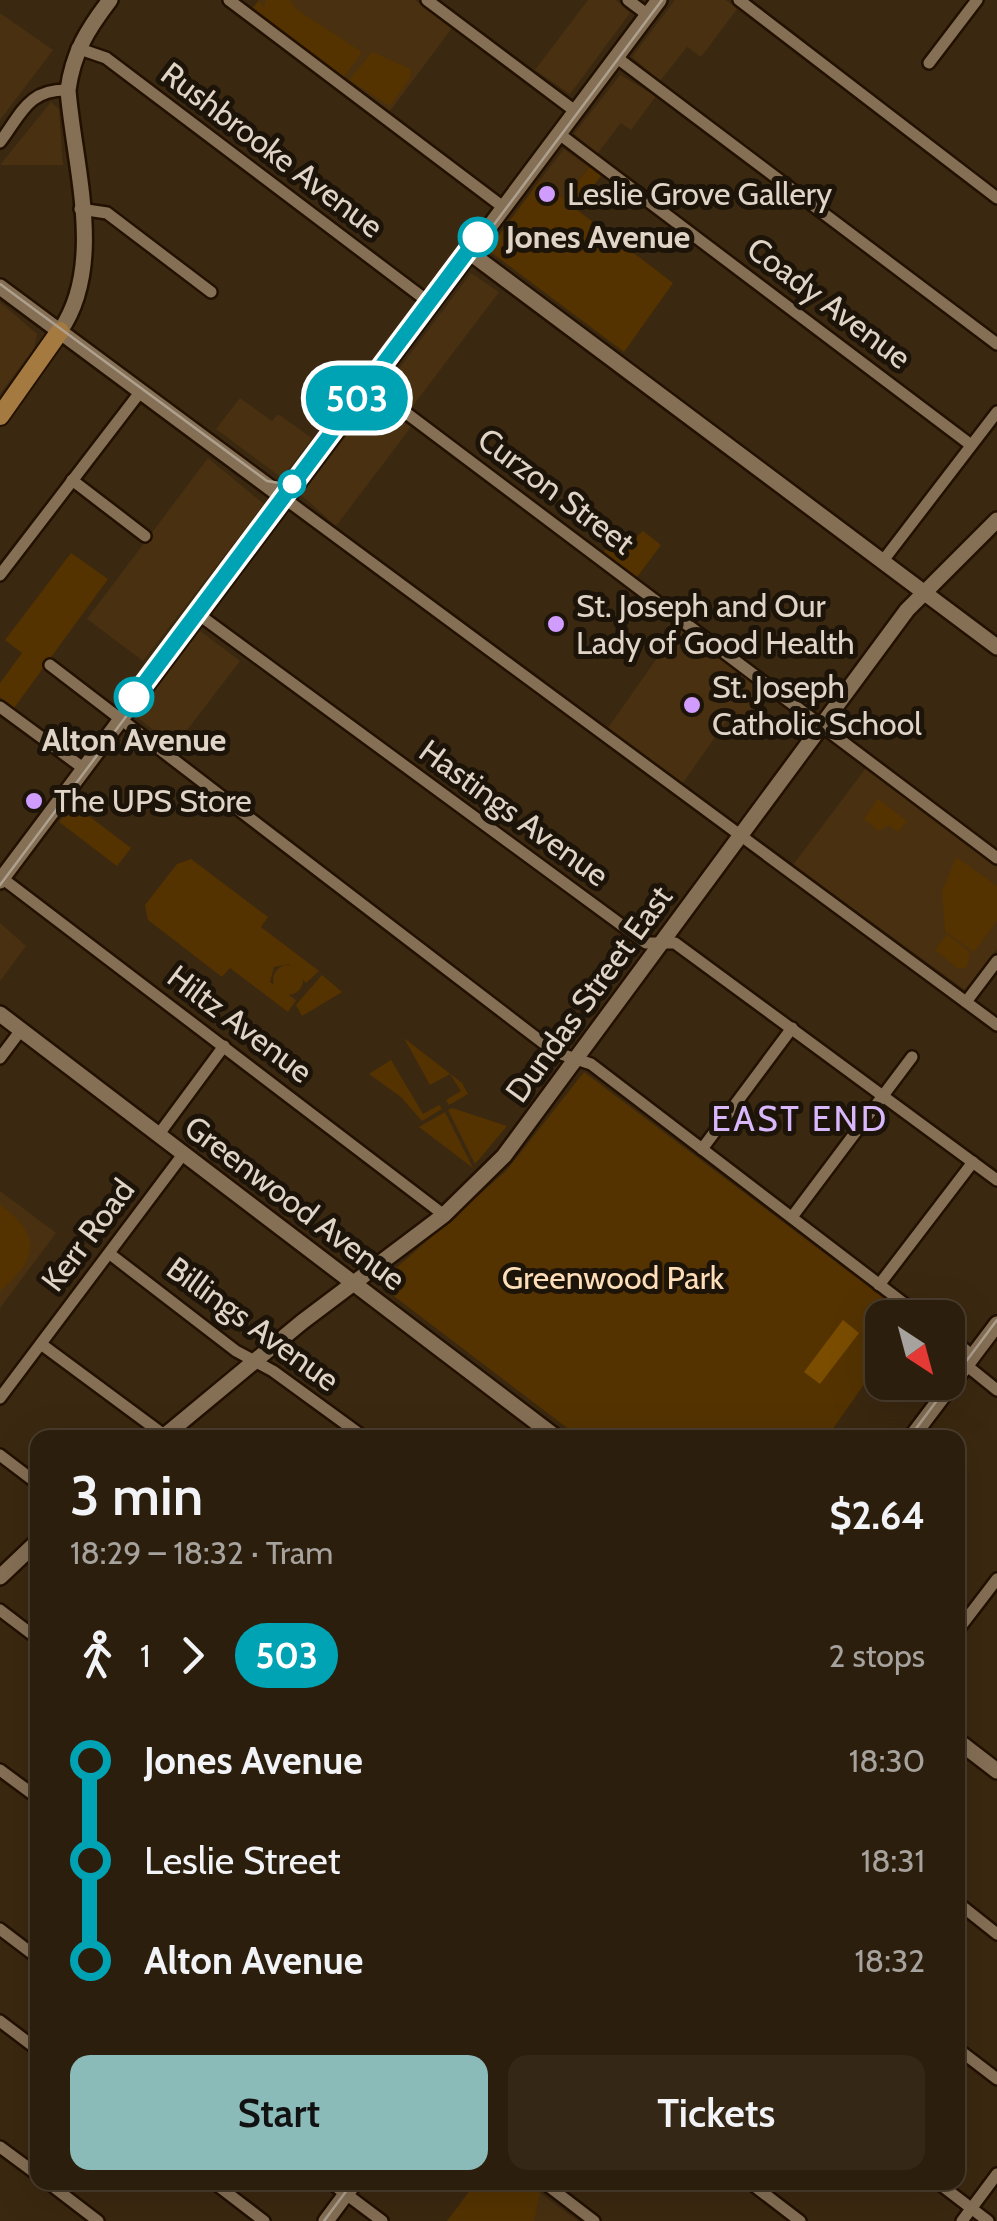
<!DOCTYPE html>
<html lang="en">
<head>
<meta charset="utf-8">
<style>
  :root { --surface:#2c1e0c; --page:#342715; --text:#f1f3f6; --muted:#a6a29d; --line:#483c2d; --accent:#8bbbb9 }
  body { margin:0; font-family:Cabin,sans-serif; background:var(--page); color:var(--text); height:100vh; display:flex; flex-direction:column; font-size:38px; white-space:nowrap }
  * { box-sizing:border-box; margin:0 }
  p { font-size:32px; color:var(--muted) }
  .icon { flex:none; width:55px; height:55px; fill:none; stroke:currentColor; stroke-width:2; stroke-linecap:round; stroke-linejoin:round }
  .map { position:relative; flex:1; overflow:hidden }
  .sheet { position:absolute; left:30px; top:1430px; width:935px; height:760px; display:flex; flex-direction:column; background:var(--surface); border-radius:20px; box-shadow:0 10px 40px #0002,0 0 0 2px var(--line) }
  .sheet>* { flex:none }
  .badge { padding:0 20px; border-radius:32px; font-size:35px; line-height:65px }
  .needle { width:65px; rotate:144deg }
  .tools { position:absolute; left:865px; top:1300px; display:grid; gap:20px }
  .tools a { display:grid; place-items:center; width:100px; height:100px; border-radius:20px; background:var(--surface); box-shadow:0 10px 40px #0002,0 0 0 2px var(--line); font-size:50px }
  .map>.badge { position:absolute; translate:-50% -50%; box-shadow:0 0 0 5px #fff }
  .legs { display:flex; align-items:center; gap:15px; height:110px; padding:0 40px; font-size:32px }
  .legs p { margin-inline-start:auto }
  .overview { display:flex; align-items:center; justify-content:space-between; height:170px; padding:0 40px }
  h1 { font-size:55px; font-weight:600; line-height:75px }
  .cta { display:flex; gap:20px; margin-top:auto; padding:20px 40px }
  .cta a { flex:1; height:115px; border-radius:20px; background:var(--accent); color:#111; font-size:40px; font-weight:600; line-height:115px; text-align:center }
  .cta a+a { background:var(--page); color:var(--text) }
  ul { padding:0 40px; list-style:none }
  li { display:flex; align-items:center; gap:35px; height:100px; font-size:38px }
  li i { display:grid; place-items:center; width:15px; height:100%; margin:0 12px; background:currentColor }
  li i::after { content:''; width:25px; height:25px; margin:-12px; border:8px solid; border-radius:50%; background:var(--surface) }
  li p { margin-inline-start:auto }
  li:first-child i { background:linear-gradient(#0000 50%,currentColor 0) }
  li:last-child i { background:linear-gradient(currentColor 50%,#0000 0) }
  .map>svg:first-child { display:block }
  .built { fill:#483011 }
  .green { fill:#543300 }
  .water { fill:#7a4d01 }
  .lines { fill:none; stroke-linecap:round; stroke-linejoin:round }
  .street-casing { stroke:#221000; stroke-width:16 }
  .secondary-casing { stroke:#221000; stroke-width:20 }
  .primary-casing { stroke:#221000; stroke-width:22 }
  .street { stroke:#856f55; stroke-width:11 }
  .secondary { stroke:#856f55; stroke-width:15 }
  .primary { stroke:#a57a41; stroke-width:18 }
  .tram { stroke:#aea08f; stroke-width:2.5 }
  .line-1-casing { stroke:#fff; stroke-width:22 }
  .line-1 { stroke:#00a3b4; stroke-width:15 }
  .poi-dot { fill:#d09dff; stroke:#1c1309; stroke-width:4 }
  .stop-1-dot { fill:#fff; stroke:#00a3b4; stroke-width:5 }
  .labels { text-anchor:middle; stroke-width:10; stroke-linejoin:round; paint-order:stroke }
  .street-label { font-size:32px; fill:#e0d4c6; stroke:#1c1309 }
  .poi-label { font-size:32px; fill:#e0d4c6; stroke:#1c1309; text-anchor:start }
  .stop-label { font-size:32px; font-weight:bold; fill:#e0d4c6; stroke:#1c1309; text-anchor:start }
  .park-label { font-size:32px; fill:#fedeb8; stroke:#1c1309 }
  .neighbourhood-label { font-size:35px; letter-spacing:2.5px; fill:#d9b7fb; stroke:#1c1309 }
</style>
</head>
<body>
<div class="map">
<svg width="997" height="2221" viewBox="0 0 997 2221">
  <rect width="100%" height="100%" fill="#3b2810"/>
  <!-- built -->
  <g class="built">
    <path d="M259,0H415L452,28L390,111L253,8Z"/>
    <path d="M588,0H616L630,13L570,94L535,70Z"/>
    <path d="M675,0H726L737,9L701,57L687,47L660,81L632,57Z"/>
    <path d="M0,13L53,50L0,120Z"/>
    <path d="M620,75L656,96L631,130L621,123L597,154L574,134Z"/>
    <path d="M51,102L59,109L63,165H0Z"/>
    <path d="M564,149L589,167L565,199L540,180Z"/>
    <path d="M471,273L499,292L412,407L386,386Z"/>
    <path d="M0,302L37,334L34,348L0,394Z"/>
    <path d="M240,398L272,421L278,414L312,438L282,478L216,429Z"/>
    <path d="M372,402L411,427L336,526L301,495Z"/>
    <path d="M208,458L264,504L143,661L87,619Z"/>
    <path d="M678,628L769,696L742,731L727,720L683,783L608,728Z"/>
    <path d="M199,630L240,661L174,747L136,716Z"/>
    <path d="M866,768L997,867V949L965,990L793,865Z"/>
    <path d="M0,923L26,946L0,981Z"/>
    <path d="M0,1191L56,1233L0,1308Z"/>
    <path d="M476,2182L527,2183L578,2221H447Z"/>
  </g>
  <!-- green -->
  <g class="green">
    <path d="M259,0L264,8L266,0H290L296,9L362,52L344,77L253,8Z"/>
    <path d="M372,52L411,69L410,78L390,106L349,80Z"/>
    <path d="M589,167L601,176L576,209L673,283L624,352L488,250L540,180L565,199Z"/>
    <path d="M643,531L661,545L637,577L604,552L612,536L621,532L635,538Z"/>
    <path d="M71,553L108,579L14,708L0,697V683L22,653L5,640Z"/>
    <path d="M878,799L907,821L898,832L889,825L879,831L864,819Z"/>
    <path d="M73,804L131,848L117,866L59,822Z"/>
    <path d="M956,857L997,886V921L974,952L945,931L942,892Z"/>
    <path d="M191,859L268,917L261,927L319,971L306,983L289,964L274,967L270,982L296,1000L288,1012L230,968L222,977L148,920L145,905L177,864Z"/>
    <path d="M947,934L970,952L967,967L959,969L935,950Z"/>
    <circle cx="288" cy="980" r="15"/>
    <path d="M322,975L342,992L302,1016L296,1005Z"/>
    <path d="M404,1038L462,1083L468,1094L449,1105L446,1100L461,1091L450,1074L430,1085Z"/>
    <path d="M391,1060L423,1114L439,1105L442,1109L422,1121L401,1097L369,1074Z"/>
    <path d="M584,1072L909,1317L882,1318V1359L827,1437H579L378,1284L506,1171Z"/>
    <path d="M452,1108L507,1126L475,1164L448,1110Z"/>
    <path d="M445,1112L473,1168L419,1127Z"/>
    <path d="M0,1204C40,1235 40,1257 0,1291Z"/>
    <path d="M476,2183H527L540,2192L534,2221H447Z"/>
  </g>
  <!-- water -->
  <path class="water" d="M843,1320L859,1333L820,1384L804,1372Z"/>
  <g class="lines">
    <!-- street casing -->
    <g class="street-casing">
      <g id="street">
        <path d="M229,0L503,207"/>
        <path d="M427,0L575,111"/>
        <path d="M628,0L648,15"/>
        <path d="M739,0L997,198"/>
        <path d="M77,48L106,58L430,303"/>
        <path d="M616,57L997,344"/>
        <path d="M929,63L977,0"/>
        <path d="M558,133L971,445"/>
        <path d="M0,142C22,113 28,89 68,90"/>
        <path d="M80,209L107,213L211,292"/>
        <path d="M369,385L997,858"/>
        <path d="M72,480L145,536"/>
        <path d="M284,498L997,1025"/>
        <path d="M882,562L997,412"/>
        <path d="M0,575L141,391"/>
        <path d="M198,614L646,943H675L997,1180"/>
        <path d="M50,665L555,1052L591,1064L923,1318"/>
        <path d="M0,707L83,768"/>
        <path d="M2,878L444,1215"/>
        <path d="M966,1002L997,961"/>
        <path d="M0,1058L21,1030"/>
        <path d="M159,1134L224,1046"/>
        <path d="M702,1149L792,1028"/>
        <path d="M792,1217L912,1057"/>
        <path d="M110,1254L236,1351L273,1371L365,1438"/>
        <path d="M879,1285L973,1162"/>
        <path d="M948,1336L973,1356"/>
        <path d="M41,1344L168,1438"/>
        <path d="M966,1365L997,1390"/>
        <path d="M0,1398L184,1153"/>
        <path d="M0,1455L38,1484"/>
        <path d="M0,1610L38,1639"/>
        <path d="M958,1630L997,1579"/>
        <path d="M0,1770L38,1798"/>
        <path d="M958,1903L997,1934"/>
        <path d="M0,1929L38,1958"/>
        <path d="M0,2021L38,2050"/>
        <path d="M958,2049L997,2079"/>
        <path d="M0,2147L38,2175"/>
        <path d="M47,2182L98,2221"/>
        <path d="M213,2182L264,2221"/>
        <path d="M330,2182L382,2221"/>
        <path d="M543,2182L594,2221"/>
        <path d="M749,2182L800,2221"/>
        <path d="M937,2182L988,2221"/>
        <path d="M962,2221L997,2174"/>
      </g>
    </g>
    <!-- secondary casing -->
    <g class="secondary-casing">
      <g id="secondary">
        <path d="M469,252L997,647"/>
        <path d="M0,287L284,498"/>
        <path d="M60,331C106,265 74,166 68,90C73,53 87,30 110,0"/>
        <path d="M0,881L659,0"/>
        <path d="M0,1014L557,1438"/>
        <path d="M162,1438L302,1322L444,1215L504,1156L907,610L997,520"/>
        <path d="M911,1438L997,1324"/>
        <path d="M0,1577L38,1541"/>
        <path d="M958,1741L997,1771"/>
        <path d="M326,2221L355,2182"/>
      </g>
    </g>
    <!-- primary casing -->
    <g class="primary-casing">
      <path id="primary" d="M0,416L60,331"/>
    </g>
    <!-- street -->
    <use href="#street" class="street"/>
    <!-- secondary -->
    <use href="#secondary" class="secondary"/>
    <!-- primary -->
    <use href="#primary" class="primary"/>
    <!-- tram -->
    <g class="tram">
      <path d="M0,284L267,481L286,484L302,472"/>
      <path d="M0,885L662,0"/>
      <path d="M909,1438L997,1320"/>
      <path d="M324,2221L353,2182"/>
    </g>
  </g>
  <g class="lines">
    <!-- line-1 casing -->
    <g class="line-1-casing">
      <path id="line-1" d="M134,697L478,237"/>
    </g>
    <!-- line-1 -->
    <use href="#line-1" class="line-1"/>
  </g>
  <!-- markers -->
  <g class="poi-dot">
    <circle cx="547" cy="194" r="10"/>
    <circle cx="556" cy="624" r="10"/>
    <circle cx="692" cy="705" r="10"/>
    <circle cx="34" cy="801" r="10"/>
  </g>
  <g class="stop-1-dot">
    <circle cx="478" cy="237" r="18"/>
    <circle cx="292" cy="484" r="12"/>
    <circle cx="134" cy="697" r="18"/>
  </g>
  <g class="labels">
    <!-- street labels -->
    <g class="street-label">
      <text transform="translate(272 150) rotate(37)" y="11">Rushbrooke Avenue</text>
      <text transform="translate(829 303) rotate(37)" y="11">Coady Avenue</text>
      <text transform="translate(556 491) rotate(37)" y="11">Curzon Street</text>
      <text transform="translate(514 813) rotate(36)" y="11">Hastings Avenue</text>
      <text transform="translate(589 994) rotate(-54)" y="11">Dundas Street East</text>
      <text transform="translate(240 1024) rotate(37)" y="11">Hiltz Avenue</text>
      <text transform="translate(295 1203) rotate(37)" y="11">Greenwood Avenue</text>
      <text transform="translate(88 1235) rotate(-53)" y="11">Kerr Road</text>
      <text transform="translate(253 1324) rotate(36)" y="11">Billings Avenue</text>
    </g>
    <!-- poi labels -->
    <g class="poi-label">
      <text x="567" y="205">Leslie Grove Gallery</text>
      <text x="576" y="617">St. Joseph and Our<tspan x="576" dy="37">Lady of Good Health</tspan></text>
      <text x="712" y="698">St. Joseph<tspan x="712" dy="37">Catholic School</tspan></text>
      <text x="54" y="812">The UPS Store</text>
    </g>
    <!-- stop labels -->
    <g class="stop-label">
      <text x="506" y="248">Jones Avenue</text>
      <text x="134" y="751" text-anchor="middle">Alton Avenue</text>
    </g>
    <!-- park labels -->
    <g class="park-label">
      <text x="613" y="1289">Greenwood Park</text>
    </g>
    <!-- neighbourhood labels -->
    <g class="neighbourhood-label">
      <text x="800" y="1131">EAST END</text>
    </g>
  </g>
</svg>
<div class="tools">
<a><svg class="needle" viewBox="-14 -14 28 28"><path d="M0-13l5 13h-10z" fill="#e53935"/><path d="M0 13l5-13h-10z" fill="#a6a29d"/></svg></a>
</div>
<b class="badge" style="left:357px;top:398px;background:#00a3b4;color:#fff">503</b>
<section class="sheet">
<div class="overview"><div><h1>3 min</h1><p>18:29 – 18:32 · Tram</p></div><b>$2.64</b></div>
<div class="legs"><svg class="icon" aria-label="walk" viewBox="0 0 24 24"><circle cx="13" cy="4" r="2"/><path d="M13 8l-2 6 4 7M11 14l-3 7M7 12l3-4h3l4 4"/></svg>1<svg class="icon" aria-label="forward" viewBox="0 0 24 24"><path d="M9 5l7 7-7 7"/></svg><b class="badge" style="background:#00a3b4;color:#fff">503</b><p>2 stops</p></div>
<ul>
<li><i style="color:#00a3b4"></i><b>Jones Avenue</b><p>18:30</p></li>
<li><i style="color:#00a3b4"></i><span>Leslie Street</span><p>18:31</p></li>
<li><i style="color:#00a3b4"></i><b>Alton Avenue</b><p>18:32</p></li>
</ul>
<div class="cta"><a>Start</a><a>Tickets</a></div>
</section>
</div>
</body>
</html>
